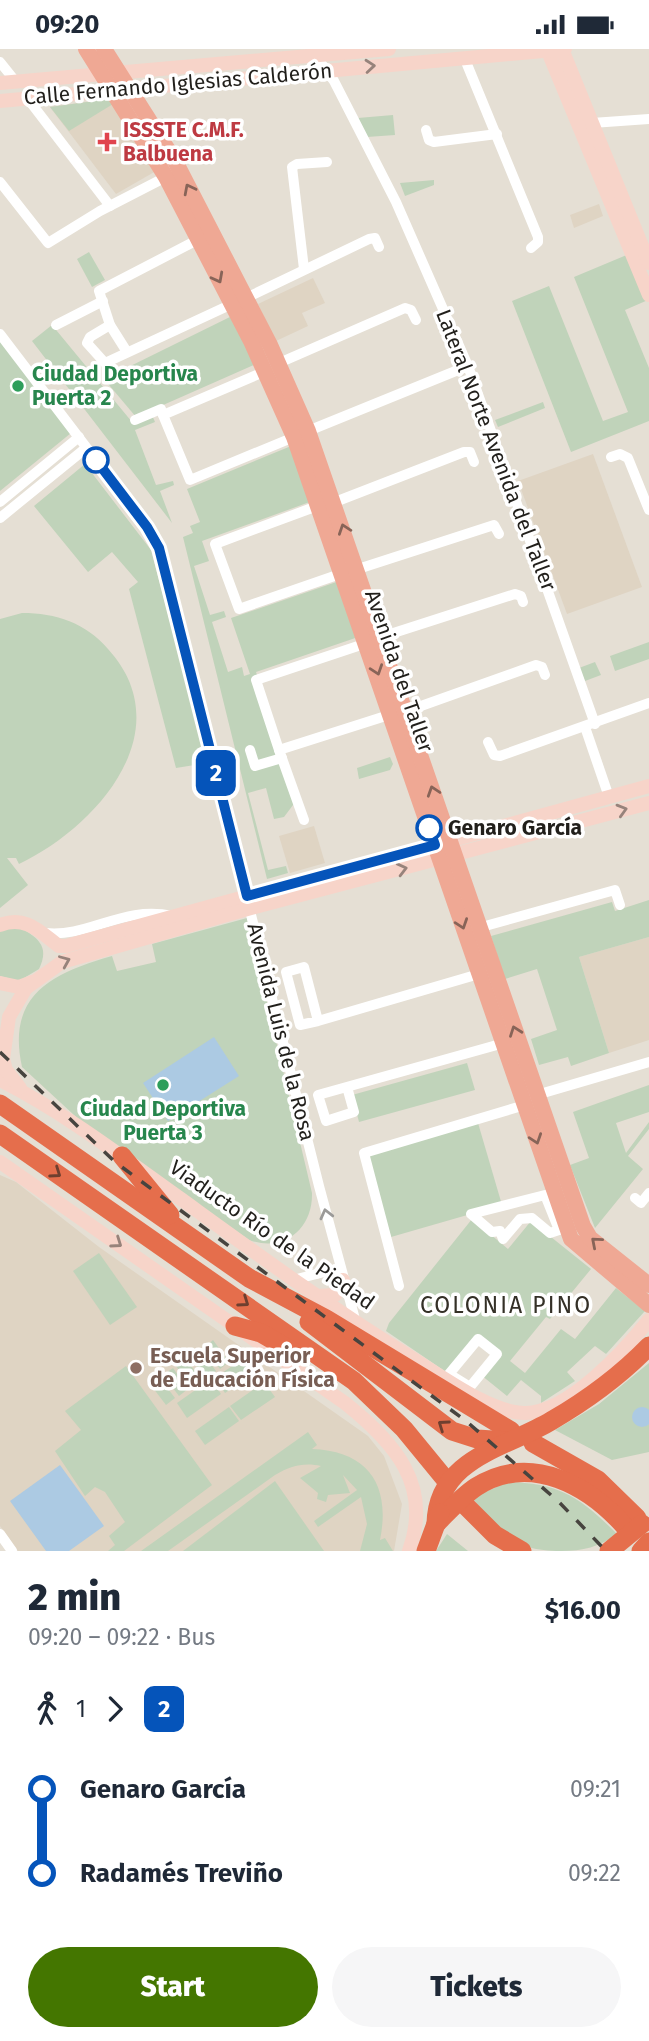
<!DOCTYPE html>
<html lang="en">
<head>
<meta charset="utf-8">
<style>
  :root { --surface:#fff; --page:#f6f6f7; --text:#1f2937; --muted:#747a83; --accent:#447600 }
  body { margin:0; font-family:"Fira Sans",sans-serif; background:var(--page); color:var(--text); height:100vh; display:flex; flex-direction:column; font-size:26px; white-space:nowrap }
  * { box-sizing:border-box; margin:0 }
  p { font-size:23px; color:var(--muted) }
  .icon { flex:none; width:38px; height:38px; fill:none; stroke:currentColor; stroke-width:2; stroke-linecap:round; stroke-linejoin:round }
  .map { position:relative; height:1502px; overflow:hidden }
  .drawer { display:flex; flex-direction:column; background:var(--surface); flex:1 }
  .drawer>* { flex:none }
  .badge { padding:0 14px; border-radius:10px; font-size:24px; line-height:46px }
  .map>.badge { position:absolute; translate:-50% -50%; box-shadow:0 0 0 4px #fff }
  .legs { display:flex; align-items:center; gap:10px; height:77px; padding:0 28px; font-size:23px }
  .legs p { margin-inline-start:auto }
  .summary { display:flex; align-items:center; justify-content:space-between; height:119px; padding:0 28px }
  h1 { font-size:38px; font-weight:800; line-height:52px }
  .button { display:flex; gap:14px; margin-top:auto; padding:14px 28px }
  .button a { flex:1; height:80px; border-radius:42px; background:var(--accent); color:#fff; font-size:28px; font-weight:800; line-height:80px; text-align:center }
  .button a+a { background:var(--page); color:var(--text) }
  ul { padding:0 28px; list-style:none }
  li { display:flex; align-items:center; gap:24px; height:84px; font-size:26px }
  li i { display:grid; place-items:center; width:10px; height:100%; margin:0 9px; background:currentColor }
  li i::after { content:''; width:18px; height:18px; margin:-9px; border:5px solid; border-radius:50%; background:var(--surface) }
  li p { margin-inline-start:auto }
  li:first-child i { background:linear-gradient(#0000 50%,currentColor 0) }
  li:last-child i { background:linear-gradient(currentColor 50%,#0000 0) }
  .status { display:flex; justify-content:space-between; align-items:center; height:49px; padding:0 35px; background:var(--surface); direction:ltr }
  .status svg { height:19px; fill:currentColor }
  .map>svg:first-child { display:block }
  .built { fill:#dfd4c3 }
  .green { fill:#c0d3ba }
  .water { fill:#accae3 }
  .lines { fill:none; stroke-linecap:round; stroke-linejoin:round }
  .street { stroke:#fff; stroke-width:10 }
  .secondary { stroke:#f7d4c9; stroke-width:14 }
  .primary { stroke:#efa894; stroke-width:16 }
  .highway { stroke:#e56e4c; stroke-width:19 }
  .rail { stroke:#47443f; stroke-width:3.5; stroke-dasharray:12 12; stroke-linecap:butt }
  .oneway { stroke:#97837b }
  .oneway2 { stroke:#886458 }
  .oneway3 { stroke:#6f3f2f }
  .oneway4 { stroke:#9b9a98 }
  .line-1-casing { stroke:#fff; stroke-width:16 }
  .line-1 { stroke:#0554ba; stroke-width:10 }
  .health-dot { fill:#e0444e; stroke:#fff; stroke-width:2.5 }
  .leisure-dot { fill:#2e9e5b; stroke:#fff; stroke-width:2.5 }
  .stop-1-dot { fill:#fff; stroke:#0554ba; stroke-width:3.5 }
  .education-dot { fill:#8d6e63; stroke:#fff; stroke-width:2.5 }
  .labels { text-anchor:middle; stroke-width:7; stroke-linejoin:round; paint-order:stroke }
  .street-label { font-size:21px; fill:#211f1b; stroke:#fff }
  .health-label { font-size:21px; font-weight:bold; fill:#be3a42; stroke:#fff; text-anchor:start }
  .leisure-label { font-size:21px; font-weight:bold; fill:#27864d; stroke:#fff; text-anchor:start }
  .stop-label { font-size:21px; font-weight:bold; fill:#211f1b; stroke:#fff; text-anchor:start }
  .education-label { font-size:21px; font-weight:bold; fill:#785e54; stroke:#fff; text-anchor:start }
  .neighbourhood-label { font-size:23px; letter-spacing:2px; fill:#343027; stroke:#fff }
</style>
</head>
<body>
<div class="status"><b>09:20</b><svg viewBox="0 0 49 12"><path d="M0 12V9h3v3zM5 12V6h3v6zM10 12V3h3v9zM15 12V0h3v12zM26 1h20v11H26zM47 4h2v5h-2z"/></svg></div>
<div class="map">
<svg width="649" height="1502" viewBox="0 0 649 1502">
  <rect width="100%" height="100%" fill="#e5dfd4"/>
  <!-- built -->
  <g class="built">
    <path d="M109,50L156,122L116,145L50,58Z"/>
    <path d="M599,155L603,167L574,179L570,166Z"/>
    <path d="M313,229L325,254L302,264L308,277L276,292L258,255Z"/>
    <path d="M593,405L642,538L567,565L518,432Z"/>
    <path d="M314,777L325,814L290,824L279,787Z"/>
    <path d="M649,888V991L609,1004L579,908Z"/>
    <path d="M0,1126L16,1133L99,1198L368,1387L384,1407L402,1455L394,1502H18L0,1477Z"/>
  </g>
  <!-- green -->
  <g class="green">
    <path d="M109,50L113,55L69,82L50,58Z"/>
    <path d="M393,66L395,86L367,88L358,69Z"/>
    <path d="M434,131V136L405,147L400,134Z"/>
    <path d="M89,203L105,231L92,238L77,210Z"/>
    <path d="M629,205L648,251L625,261L649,319V372L571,403L512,252L549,237L603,372L628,363L574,228Z"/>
    <path d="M236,265L258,314L136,368L104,330Z"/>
    <path d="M52,276L132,373L152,366L155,373L135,381L156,436L173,432L174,436L160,442L172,474L32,292Z"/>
    <path d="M0,289L71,384L0,442Z"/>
    <path d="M543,353L545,359L498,378L495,371Z"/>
    <path d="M296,395L318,450L202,492L209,512L194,517L210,566L224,562L226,568L212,573L228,623L242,618L244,627L250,625L231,569L348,529L367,585L256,623L280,692L276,693L275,710H278L299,748L284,768L274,770L266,739L248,744L268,821L286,817L288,824L267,830L183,488L193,484L190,477L200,473L187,440Z"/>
    <path d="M85,415L151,501L207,714L176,719L129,540L138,533L112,503L88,523L34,457Z"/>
    <path d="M22,564C56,564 86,574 108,600C182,681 97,778 19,815L16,809H7L28,836L0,859V570Z"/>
    <path d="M649,593V610L615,622L610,607Z"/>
    <path d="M595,613L601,626L585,632L579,619Z"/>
    <path d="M390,708L393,715L390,721L359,730L357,719Z"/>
    <path d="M649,851V888L579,908L609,1004L571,1017L568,1008L539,1016L531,990L557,981L537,920L505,930L491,887L612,853L615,862Z"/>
    <path d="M247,869L312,1144C313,1179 285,1204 249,1191L87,1078L22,1018C6,945 53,924 112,907L117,922L156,913L152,895Z"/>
    <path d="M18,877C36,888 51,896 39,920L19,932L0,927V881Z"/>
    <path d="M467,1014L475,1041L359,1073L352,1046Z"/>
    <path d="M649,1036V1063L616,1074L626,1104L649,1073V1080L628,1107L643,1120L595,1179L570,1116L589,1109L573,1063Z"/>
    <path d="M478,1074L502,1156L391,1188L368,1107Z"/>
    <path d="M472,1170L508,1200L531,1172L591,1220L550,1270L546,1268L510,1312L525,1324L561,1280L575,1290L616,1239L645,1262L606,1305L595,1297L567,1323L575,1332L541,1354V1347L521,1331L507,1347L481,1326L497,1305L478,1290L449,1325L386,1282L389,1274Z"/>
    <path d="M99,1204L137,1258L110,1276L73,1222Z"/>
    <path d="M213,1291L229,1313L220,1320L204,1299Z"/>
    <path d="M200,1300L216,1322L206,1329L190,1308Z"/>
    <path d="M245,1308L256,1323L225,1344L215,1329Z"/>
    <path d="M186,1310L202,1332L192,1339L176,1317Z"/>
    <path d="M649,1314V1403L612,1411L555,1381L599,1355Z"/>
    <path d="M126,1317L212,1436L124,1502H108L115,1496L109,1487L125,1473L105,1443L95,1438L85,1447L55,1402L81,1381L65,1362Z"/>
    <path d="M173,1319L188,1340L179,1347L163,1326Z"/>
    <path d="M159,1328L175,1349L166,1356L150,1335Z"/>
    <path d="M211,1330L221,1345L187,1369L177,1354Z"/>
    <path d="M264,1333L275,1348L241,1371L230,1357Z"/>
    <path d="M229,1358L239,1372L205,1396L195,1382Z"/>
    <path d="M308,1383L317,1396L312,1400C369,1402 391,1437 380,1491L385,1489L393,1502H360L367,1475L361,1448L318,1478L314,1472L357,1441L343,1426L350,1444L328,1446L326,1453L317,1450L318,1444L300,1429L321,1417C304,1413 290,1417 275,1426L168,1502H141Z"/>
    <path d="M275,1432L324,1502H183Z"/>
    <path d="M508,1433C560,1434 581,1449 617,1485C599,1498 583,1502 561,1502C512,1502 503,1483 472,1449Z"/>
    <path d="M447,1485L468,1502H436Z"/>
  </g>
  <!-- water -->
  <g class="water">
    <path d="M214,988L239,1027L168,1072L143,1034Z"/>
    <circle cx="642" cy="1368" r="10"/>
    <path d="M60,1416L104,1477L69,1502H46L10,1452Z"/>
  </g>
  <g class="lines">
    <!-- street -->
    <g class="street">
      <path d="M313,3L334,32L396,153L468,317L595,675"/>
      <path d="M464,8L538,188V193L531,199"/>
      <path d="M0,13L16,33"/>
      <path d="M28,50L110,157"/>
      <path d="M592,74L649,70"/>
      <path d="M426,81L429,91L434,93L497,85"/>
      <path d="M0,133L48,194L100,162L166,128"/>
      <path d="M304,220L292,118L297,115L327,113"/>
      <path d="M246,249L369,190L375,189L379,198"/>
      <path d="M56,276L103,252"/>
      <path d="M110,276L90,288L87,294L105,314L232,255"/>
      <path d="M0,285L147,478L159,499L319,1137L356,1274"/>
      <path d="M127,303L110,276L99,242L203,188"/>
      <path d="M279,314L405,259L411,261L416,271"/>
      <path d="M266,322L163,366L190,431L294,388"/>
      <path d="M135,371L161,360L163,366"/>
      <path d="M308,382L468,317"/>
      <path d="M611,408L620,405L628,409L649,461"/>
      <path d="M0,453L79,388"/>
      <path d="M335,453L464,403H470L474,413"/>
      <path d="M320,456L215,495L239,560L343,524"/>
      <path d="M0,469L86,399"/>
      <path d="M358,520L494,476L499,485"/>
      <path d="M381,588L515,545L521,547L523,553"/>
      <path d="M407,662L536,616L542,618L545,626"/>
      <path d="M585,678L609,748"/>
      <path d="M488,693L494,706L500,707L649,654"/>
      <path d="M250,701L255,717L282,709"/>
      <path d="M279,701L256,631L367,594"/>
      <path d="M304,771L279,701L392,665"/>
      <path d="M478,879L615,841L620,856"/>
      <path d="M45,884C89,889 123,856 172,867"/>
      <path d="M318,972L304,918L286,923L300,976L318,972L479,925"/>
      <path d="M347,1038L354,1063L326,1072L318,1046L504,994"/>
      <path d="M533,1047L649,1013"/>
      <path d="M545,1146L559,1181L550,1184L532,1169L520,1170L503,1190L500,1182L492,1183L471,1165Z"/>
      <path d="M635,1149L641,1154L649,1144"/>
      <path d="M293,1231L340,1219"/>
      <path d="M399,1237L364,1104L525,1056"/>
      <path d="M478,1290L497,1305L470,1338L449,1325Z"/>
      <path d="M0,1485L12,1502"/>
    </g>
    <!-- secondary -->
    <g class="secondary">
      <path d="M547,0L649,246"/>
      <path d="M562,0L649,214"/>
      <path d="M0,34L389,0"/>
      <path d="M0,52L565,0"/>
      <path d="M0,876C26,866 40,883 59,897H66L649,737"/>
      <path d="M0,934L19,938L32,933"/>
      <path d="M0,1031C65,1064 122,1108 181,1150C257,1205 332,1260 412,1309C441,1327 491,1364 525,1364C568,1364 624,1302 649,1271"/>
      <path d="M20,1039L6,1021L3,1010L9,968L26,939L62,913L251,859L649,754"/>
      <path d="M0,1113L345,1354C394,1393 433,1436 409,1502"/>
      <path d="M317,1247L335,1246L343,1231"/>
    </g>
    <!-- primary -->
    <g class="primary">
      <path d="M86,0L166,128L251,292L294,388L571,1190L649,1256"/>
      <path d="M104,0L175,112L270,296L308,382L583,1177L590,1189L649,1236"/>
    </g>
    <!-- highway -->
    <g class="highway">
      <path d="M0,1055L249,1229L326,1270L511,1382"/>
      <path d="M0,1085L354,1332L404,1380L445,1430"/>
      <path d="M122,1107L170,1166"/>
      <path d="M309,1273L452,1382L477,1390L508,1392"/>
      <path d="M235,1277L261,1284L297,1305"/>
      <path d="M533,1394L598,1431L637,1469"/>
      <path d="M465,1456L495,1486L522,1502"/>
      <path d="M436,1475C437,1409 506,1399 551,1372C587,1351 620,1327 649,1297"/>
      <path d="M436,1475C449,1462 461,1448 476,1438C531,1403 590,1437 627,1480"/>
      <path d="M426,1502L440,1464"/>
      <path d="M609,1502L642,1475"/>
      <path d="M641,1502L649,1493"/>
    </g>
    <!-- rail -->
    <path class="rail" d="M0,1003L115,1113L466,1372L559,1453L606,1502"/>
  </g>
  <!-- one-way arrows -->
  <defs><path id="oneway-chevron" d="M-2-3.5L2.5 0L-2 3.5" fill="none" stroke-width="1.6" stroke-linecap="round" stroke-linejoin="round" transform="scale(1.75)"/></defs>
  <g class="oneway">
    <use href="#oneway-chevron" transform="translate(370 17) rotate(-5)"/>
    <use href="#oneway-chevron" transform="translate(622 761) rotate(-16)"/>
    <use href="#oneway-chevron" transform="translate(402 820) rotate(-14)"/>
    <use href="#oneway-chevron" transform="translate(65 912) rotate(-23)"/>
    <use href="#oneway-chevron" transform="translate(117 1194) rotate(35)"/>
  </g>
  <g class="oneway2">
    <use href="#oneway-chevron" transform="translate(189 140) rotate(-117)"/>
    <use href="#oneway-chevron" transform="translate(218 229) rotate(62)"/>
    <use href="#oneway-chevron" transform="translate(344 480) rotate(-109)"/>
    <use href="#oneway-chevron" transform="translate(377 621) rotate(71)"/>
    <use href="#oneway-chevron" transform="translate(433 742) rotate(-108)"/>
    <use href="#oneway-chevron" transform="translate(462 875) rotate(71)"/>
    <use href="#oneway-chevron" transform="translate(515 982) rotate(-110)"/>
    <use href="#oneway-chevron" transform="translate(536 1090) rotate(71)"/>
    <use href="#oneway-chevron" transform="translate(596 1193) rotate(-139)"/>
  </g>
  <g class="oneway3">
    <use href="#oneway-chevron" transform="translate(56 1124) rotate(35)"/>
    <use href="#oneway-chevron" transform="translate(244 1253) rotate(35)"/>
    <use href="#oneway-chevron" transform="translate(443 1376) rotate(-145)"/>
  </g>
  <use class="oneway4" href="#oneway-chevron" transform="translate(326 1165) rotate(-104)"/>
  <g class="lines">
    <!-- line-1 casing -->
    <g class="line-1-casing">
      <path id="line-1" d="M96,411L147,478L159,499L247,847L435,796L429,779"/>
    </g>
    <!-- line-1 -->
    <use href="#line-1" class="line-1"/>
  </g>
  <!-- markers -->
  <path class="health-dot" d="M103.5 82.5h7v7h7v7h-7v7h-7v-7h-7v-7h7z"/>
  <g class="leisure-dot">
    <circle cx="18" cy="337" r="7"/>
    <circle cx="163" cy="1036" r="7"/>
  </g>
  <g class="stop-1-dot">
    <circle cx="96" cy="411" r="12"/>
    <circle cx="429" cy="779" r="12"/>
  </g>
  <circle class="education-dot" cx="136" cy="1319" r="7"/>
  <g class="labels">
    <!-- street labels -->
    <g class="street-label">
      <text transform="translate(178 35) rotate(-5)" y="7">Calle Fernando Iglesias Calderón</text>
      <text transform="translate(496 401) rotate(69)" y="7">Lateral Norte Avenida del Taller</text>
      <text transform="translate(399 622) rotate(71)" y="7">Avenida del Taller</text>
      <text transform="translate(281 983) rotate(76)" y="7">Avenida Luis de la Rosa</text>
      <text transform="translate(272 1186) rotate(35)" y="7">Viaducto Río de la Piedad</text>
    </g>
    <!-- health labels -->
    <g class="health-label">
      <text x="123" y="88">ISSSTE C.M.F.<tspan x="123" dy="24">Balbuena</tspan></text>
    </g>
    <!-- leisure labels -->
    <g class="leisure-label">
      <text x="32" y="332">Ciudad Deportiva<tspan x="32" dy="24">Puerta 2</tspan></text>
      <text x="163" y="1067" text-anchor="middle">Ciudad Deportiva<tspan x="163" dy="24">Puerta 3</tspan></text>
    </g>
    <!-- stop labels -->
    <g class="stop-label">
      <text x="448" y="786">Genaro García</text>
    </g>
    <!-- education labels -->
    <g class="education-label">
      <text x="150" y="1314">Escuela Superior<tspan x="150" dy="24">de Educación Física</tspan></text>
    </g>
    <!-- neighbourhood labels -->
    <g class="neighbourhood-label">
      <text x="506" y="1264">COLONIA PINO</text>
    </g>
  </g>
</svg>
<b class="badge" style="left:216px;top:724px;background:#0554ba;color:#fff">2</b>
</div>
<section class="drawer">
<div class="summary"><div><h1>2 min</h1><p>09:20 – 09:22 · Bus</p></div><b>$16.00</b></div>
<div class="legs"><svg class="icon" aria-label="walk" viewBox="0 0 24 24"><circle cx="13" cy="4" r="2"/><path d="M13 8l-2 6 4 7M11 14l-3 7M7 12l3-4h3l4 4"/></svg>1<svg class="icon" aria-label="forward" viewBox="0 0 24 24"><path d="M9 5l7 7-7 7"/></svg><b class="badge" style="background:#0554ba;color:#fff">2</b></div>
<ul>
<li><i style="color:#0554ba"></i><b>Genaro García</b><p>09:21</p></li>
<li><i style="color:#0554ba"></i><b>Radamés Treviño</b><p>09:22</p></li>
</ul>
<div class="button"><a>Start</a><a>Tickets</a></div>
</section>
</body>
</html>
